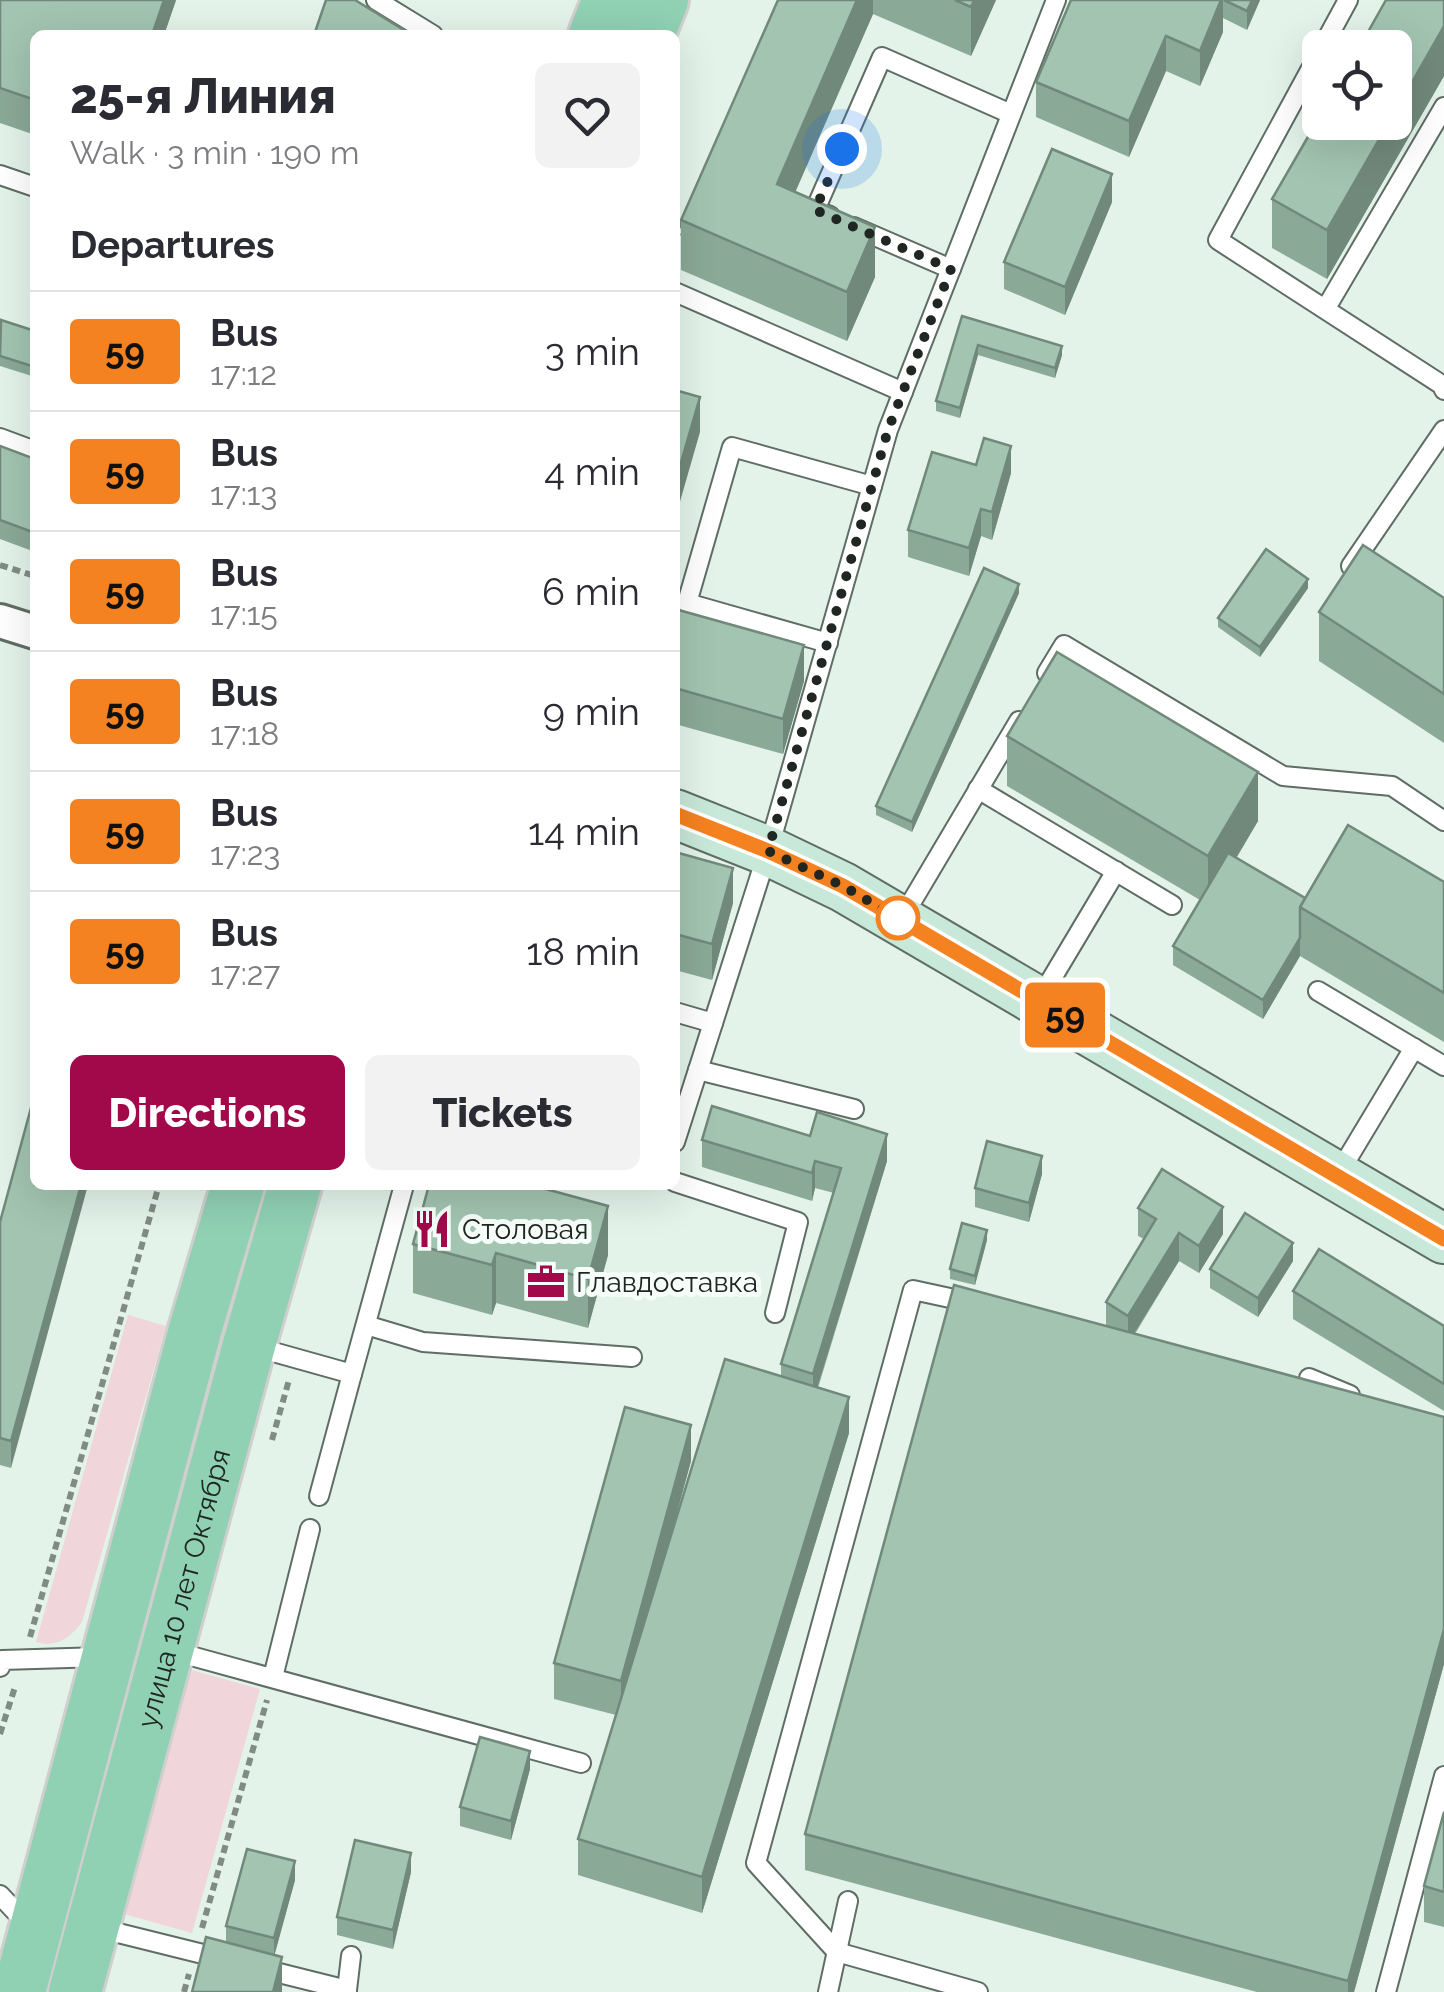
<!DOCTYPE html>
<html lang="en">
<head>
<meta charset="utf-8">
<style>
  :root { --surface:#fff; --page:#f2f2f3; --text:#2b2b33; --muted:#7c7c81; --line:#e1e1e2; --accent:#a1094a }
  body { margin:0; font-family:Raleway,sans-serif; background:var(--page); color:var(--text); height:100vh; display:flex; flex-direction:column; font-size:38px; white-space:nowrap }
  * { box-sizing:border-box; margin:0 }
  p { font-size:32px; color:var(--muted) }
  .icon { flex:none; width:55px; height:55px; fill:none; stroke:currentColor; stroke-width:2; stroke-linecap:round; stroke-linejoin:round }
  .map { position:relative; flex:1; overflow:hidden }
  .panel { position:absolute; left:30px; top:30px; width:650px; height:1160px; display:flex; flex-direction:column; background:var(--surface); border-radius:15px; box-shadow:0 10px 40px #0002 }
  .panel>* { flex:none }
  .badge { padding:0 20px; border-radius:8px; font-size:35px; line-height:65px }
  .buttons { position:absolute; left:1302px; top:30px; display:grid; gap:20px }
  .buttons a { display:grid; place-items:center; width:110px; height:110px; border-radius:15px; background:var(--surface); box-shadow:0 10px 40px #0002; font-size:50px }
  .you { position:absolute; width:50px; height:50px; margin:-25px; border:8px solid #fff; border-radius:50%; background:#1a73e8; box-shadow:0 0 0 15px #1a73e833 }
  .map>.badge { position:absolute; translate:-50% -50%; box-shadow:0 0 0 5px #fff }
  h2 { padding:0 40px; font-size:38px; line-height:90px }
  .round { display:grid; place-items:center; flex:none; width:105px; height:105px; border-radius:15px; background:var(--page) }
  .overview { display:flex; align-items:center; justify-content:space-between; height:170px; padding:0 40px }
  h1 { font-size:48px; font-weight:800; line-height:75px }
  .action { display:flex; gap:20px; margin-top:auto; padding:20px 40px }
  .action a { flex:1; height:115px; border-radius:15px; background:var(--accent); color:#fff; font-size:40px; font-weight:800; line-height:115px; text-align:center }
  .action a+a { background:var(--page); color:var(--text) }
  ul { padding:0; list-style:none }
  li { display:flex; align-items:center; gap:30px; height:120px; padding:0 40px; border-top:2px solid var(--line) }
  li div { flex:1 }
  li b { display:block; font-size:38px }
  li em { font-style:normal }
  li .badge { min-width:110px; font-weight:700; text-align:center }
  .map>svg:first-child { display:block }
  .green { fill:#f0d5da }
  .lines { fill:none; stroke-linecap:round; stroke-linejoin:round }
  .lane-casing { stroke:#5f6d65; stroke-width:22 }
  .street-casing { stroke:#5f6d65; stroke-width:38 }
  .secondary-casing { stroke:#5f6d65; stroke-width:52 }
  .primary-casing { stroke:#cecfce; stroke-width:58 }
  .path { stroke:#808b84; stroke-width:6; stroke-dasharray:8 5; stroke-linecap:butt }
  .lane { stroke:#fff; stroke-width:18 }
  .street { stroke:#fff; stroke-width:32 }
  .secondary { stroke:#c8e8d9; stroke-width:48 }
  .primary { stroke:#90d0b3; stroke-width:52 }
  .wall { fill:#8ba997 }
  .shaded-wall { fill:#71897b }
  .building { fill:#a2c4b0; stroke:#71897b; stroke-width:2.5 }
  .line-casing { stroke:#fff; stroke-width:22 }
  .line { stroke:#f58220; stroke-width:15 }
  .walk { stroke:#202622; stroke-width:10; stroke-dasharray:0 18 }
  .stop-dot { fill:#fff; stroke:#f58220; stroke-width:5 }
  .labels { text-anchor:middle; stroke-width:10; stroke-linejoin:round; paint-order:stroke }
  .poi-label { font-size:28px; fill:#202622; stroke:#f5fef9; text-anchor:start }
  .street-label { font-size:28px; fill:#202622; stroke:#f5fef9 }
</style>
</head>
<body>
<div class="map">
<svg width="1444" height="1992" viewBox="0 0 1444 1992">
  <rect width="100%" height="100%" fill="#e3f3ea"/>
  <!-- green -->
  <g class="green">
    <path d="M128,1315L166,1326L82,1622C70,1638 56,1648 36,1642Z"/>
    <path d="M188,1669L260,1689L192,1933L120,1913Z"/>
  </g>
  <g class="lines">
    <!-- lane casing -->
    <g class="lane-casing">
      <g id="lane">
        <path d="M376,0L433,35"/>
        <path d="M1322,48L1348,0"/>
        <path d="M1320,52L1218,240L1442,385L1444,390"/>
        <path d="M0,175L35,187"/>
        <path d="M830,216L815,210L882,57L1011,114"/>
        <path d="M854,227L951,269"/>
        <path d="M675,292L903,392"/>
        <path d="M1326,308L1444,107"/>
        <path d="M0,438L35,451"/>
        <path d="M1351,566L1444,430"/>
        <path d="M828,643L687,603L732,447L872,486"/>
        <path d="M1047,673L1064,645L1283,776L1392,786L1444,821"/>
        <path d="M978,789L1172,905"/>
        <path d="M902,918L1019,721"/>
        <path d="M1318,991L1444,1066"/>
        <path d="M1039,1000L1116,871"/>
        <path d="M675,1012L713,1023"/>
        <path d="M698,1070L854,1109"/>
        <path d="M675,1142L768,851L888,430L1056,0"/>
        <path d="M1337,1176L1414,1048"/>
        <path d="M675,1182L798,1222L775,1313"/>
        <path d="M973,1303L913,1290L756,1863L837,1952L978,1992"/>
        <path d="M366,1325L423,1342L632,1357"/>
        <path d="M252,1346L352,1374L404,1185"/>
        <path d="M1309,1378L1350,1395"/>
        <path d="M319,1496L352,1374"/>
        <path d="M173,1651L581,1763"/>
        <path d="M0,1667L2,1660L102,1657"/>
        <path d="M273,1677L310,1529"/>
        <path d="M0,1895L30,1927"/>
        <path d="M98,1928L223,1959"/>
        <path d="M263,1969L347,1990L346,1992"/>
        <path d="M347,1990L351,1956"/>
        <path d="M828,1992L848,1901"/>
        <path d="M1386,1992L1444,1776"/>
      </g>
    </g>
    <!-- street casing -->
    <g class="street-casing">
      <path id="street" d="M0,621L35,632"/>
    </g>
    <!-- secondary casing -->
    <g class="secondary-casing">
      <path id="secondary" d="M675,814L768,851L843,887L1444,1239"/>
    </g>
    <!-- primary casing -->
    <g class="primary-casing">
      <g id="primary">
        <path d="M595,35L609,0"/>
        <path d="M648,35L662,0"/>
        <path d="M19,1992L195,1330L238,1185"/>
        <path id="s1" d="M75,1992L249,1345L295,1185"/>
      </g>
    </g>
    <!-- path -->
    <g class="path">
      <path d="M675,240L685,218"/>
      <path d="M0,565L35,576"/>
      <path d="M272,1440L289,1380"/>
      <path d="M30,1637L159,1185"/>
      <path d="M0,1734L15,1687"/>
      <path d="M202,1928L267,1700"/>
      <path d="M184,1992L189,1974"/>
    </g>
    <!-- lane -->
    <use href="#lane" class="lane"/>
    <!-- street -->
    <use href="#street" class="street"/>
    <!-- secondary -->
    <use href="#secondary" class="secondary"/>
    <!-- primary -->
    <use href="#primary" class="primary"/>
  </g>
  <!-- wall -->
  <g class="wall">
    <path d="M0,0H176L164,35H35V135L0,123Z"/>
    <path d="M778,0H996L971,56L873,14L795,192L875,277L847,341L681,270V220Z"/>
    <path d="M1071,0H1260L1247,30L1223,18V32L1200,86L1166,71L1129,157L1036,117V82Z"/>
    <path d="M1444,0V76L1327,279L1272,248V199Z"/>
    <path d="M1112,202L1065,315L1004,289V262Z"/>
    <path d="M962,316L1062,355L1055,378L978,355L960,418L936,411V401Z"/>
    <path d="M0,323L35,331V377L0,366Z"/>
    <path d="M0,446L35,459V552L0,539Z"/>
    <path d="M976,465L1011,473L992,540L981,536L969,576L908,557V530Z"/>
    <path d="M1308,588L1260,657L1218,627V618Z"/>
    <path d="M1019,593L912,832L876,815V806Z"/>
    <path d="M1444,598V743L1319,661V612Z"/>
    <path d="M675,609L804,681L783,754L675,724Z"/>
    <path d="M1007,736L1258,821L1237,857L1305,898L1444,882V1042L1300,956L1263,1019L1173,965V946L1200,900L1007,786Z"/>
    <path d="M675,852L733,903L712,980L675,970Z"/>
    <path d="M35,1093L11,1468L0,1465V1222Z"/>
    <path d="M702,1140L887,1161L818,1388L849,1433L702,1913L578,1875V1839L616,1715L554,1699V1663L691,1461L670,1538L781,1376V1364L834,1193L815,1188L812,1201L702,1167Z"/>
    <path d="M1042,1174L1029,1222L975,1207V1188Z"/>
    <path d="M1138,1208L1223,1234L1199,1273L1179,1261L1135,1334L1444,1664L1354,1992H1257L805,1870V1834L1106,1326V1302L1144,1239L1138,1236Z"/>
    <path d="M987,1240L975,1285L950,1279V1269Z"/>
    <path d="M413,1244L608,1255L588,1328L496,1303L492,1315L413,1293Z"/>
    <path d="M1293,1261L1258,1317L1210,1288V1269Z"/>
    <path d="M1293,1291L1444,1326V1411L1293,1319Z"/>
    <path d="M530,1769L511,1840L460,1826V1807Z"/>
    <path d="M1444,1812V1927L1424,1922V1886Z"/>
    <path d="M411,1872L393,1949L337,1935V1917Z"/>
    <path d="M295,1880L274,1955L282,1992L226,1942V1926Z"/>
  </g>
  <!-- shaded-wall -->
  <g class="shaded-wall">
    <path d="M164,0H176L164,35H152Z"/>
    <path d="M857,0H873V14L777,234V184Z"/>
    <path d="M974,0H996L971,56V7Z"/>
    <path d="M1221,0H1223V32L1200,86V51Z"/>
    <path d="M1252,0H1260L1247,30V11Z"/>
    <path d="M1444,26V76L1327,279V230L1389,122H1395V112Z"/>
    <path d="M1166,36V71L1129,157V121Z"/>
    <path d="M1112,174V202L1065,315V287Z"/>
    <path d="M875,227V277L847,341V292Z"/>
    <path d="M978,345V355L960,418V408Z"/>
    <path d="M1062,346V355L1055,378V368Z"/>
    <path d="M700,397V432L675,519V483Z"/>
    <path d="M1011,446V473L992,540V512Z"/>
    <path d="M981,509V536L969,576V548Z"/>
    <path d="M1308,579V588L1260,657V647Z"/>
    <path d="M1019,584V593L912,832V822Z"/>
    <path d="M804,645V681L783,754V719Z"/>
    <path d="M1258,772V821L1208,905V856Z"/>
    <path d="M733,868V903L712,980V944Z"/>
    <path d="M1300,938V956L1263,1019V1000Z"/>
    <path d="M887,1134V1161L813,1401V1374Z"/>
    <path d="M1042,1156V1174L1029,1222V1203Z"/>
    <path d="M815,1161V1188L812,1201V1173Z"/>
    <path d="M81,1185H88L11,1468V1441Z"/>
    <path d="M608,1206V1255L588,1328V1279Z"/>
    <path d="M1223,1207V1234L1199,1273V1246Z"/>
    <path d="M987,1230V1240L975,1285V1276Z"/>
    <path d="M1179,1233V1261L1128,1343V1316Z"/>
    <path d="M1293,1243V1261L1258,1317V1298Z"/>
    <path d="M496,1253V1303L492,1315V1265Z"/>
    <path d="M849,1397V1433L702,1913V1877Z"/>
    <path d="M691,1425V1461L621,1717V1681Z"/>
    <path d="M1444,1629V1664L1354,1992H1348V1981Z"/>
    <path d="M530,1751V1769L511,1840V1821Z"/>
    <path d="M411,1853V1872L393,1949V1930Z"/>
    <path d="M295,1861V1880L274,1957V1938Z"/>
    <path d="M282,1957V1992H273Z"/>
  </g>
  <!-- building -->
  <g class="building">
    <path d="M0,0H164L152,35H35V100L0,88Z"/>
    <path d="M326,0H355L412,35H314Z"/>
    <path d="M778,0H857L777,184L875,227L847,292L681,220Z"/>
    <path d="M955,0H974L971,7Z"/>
    <path d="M1071,0H1221L1200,51L1166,36L1129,121L1036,82Z"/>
    <path d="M1224,0H1252L1247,11Z"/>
    <path d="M1386,0H1444V26L1395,112V48H1359Z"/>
    <path d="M1320,116V122H1389L1327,230L1272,199Z"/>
    <path d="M1052,149L1112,174L1065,287L1004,262Z"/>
    <path d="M962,316L1062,346L1055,368L978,345L960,408L936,401Z"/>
    <path d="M1,320L35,331V367L0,356Z"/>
    <path d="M675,390L700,397L675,483Z"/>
    <path d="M984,438L1011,446L992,512L981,509L969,548L908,530L932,452L976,465Z"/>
    <path d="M0,446L35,459V533L0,520Z"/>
    <path d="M1363,545L1444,598V694L1319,612Z"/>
    <path d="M1266,549L1308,579L1260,647L1218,618Z"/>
    <path d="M984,568L1019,584L912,822L876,806Z"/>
    <path d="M675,609L804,645L783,719L675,688Z"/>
    <path d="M1057,652L1258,772L1208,856L1007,736Z"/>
    <path d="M1348,825L1444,882V993L1300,907Z"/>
    <path d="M675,852L733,868L712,944L675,934Z"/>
    <path d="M1228,853L1305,898L1300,907V938L1263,1000L1173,946Z"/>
    <path d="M35,1093V1185H81L11,1441L0,1438V1222Z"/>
    <path d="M712,1106L810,1136L817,1112L887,1134L813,1374L781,1364L841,1168L815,1161L812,1173L702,1140Z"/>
    <path d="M987,1141L1042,1156L1029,1203L975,1188Z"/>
    <path d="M1162,1169L1223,1207L1199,1246L1179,1233L1128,1316L1106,1302L1156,1219L1138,1208Z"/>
    <path d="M429,1185H531L608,1206L588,1279L496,1253L492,1265L413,1244Z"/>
    <path d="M1245,1213L1293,1243L1258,1298L1210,1269Z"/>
    <path d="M962,1223L987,1230L975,1276L950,1269Z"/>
    <path d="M1319,1249L1444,1326V1384L1293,1291Z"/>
    <path d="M954,1285L1444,1417V1629L1348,1981L805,1834Z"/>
    <path d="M725,1359L849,1397L702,1877L578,1839Z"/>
    <path d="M625,1407L691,1425L621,1681L554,1663Z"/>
    <path d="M480,1737L530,1751L511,1821L460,1807Z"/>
    <path d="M1444,1812V1892L1424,1886Z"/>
    <path d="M355,1840L411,1853L393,1930L337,1917Z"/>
    <path d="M247,1849L295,1861L274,1938L226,1926Z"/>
    <path d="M206,1937L282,1957L273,1992H192Z"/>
  </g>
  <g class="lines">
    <!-- line casing -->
    <g class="line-casing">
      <path id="line" d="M675,814L768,851L843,886L1444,1239"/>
    </g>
    <!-- line -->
    <use href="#line" class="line"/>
    <!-- walk -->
    <path class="walk" d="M842,149L815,210L951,269L888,430L768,851L843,886L901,920L898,918"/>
  </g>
  <!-- icons -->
  <defs>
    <g id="restaurant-bare" transform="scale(3)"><path d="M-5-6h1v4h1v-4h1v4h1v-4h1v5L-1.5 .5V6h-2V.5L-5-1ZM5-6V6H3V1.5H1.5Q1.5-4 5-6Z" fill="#a1094a" stroke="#f5fef9" stroke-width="2.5" paint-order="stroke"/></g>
    <g id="office-bare" transform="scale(3)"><path d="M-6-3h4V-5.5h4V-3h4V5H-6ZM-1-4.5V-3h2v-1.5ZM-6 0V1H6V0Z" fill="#a1094a" stroke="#f5fef9" stroke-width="2.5" paint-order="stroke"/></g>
  </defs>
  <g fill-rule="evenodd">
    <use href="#restaurant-bare" x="432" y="1229"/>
    <use href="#office-bare" x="546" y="1282"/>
  </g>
  <!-- markers -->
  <circle class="stop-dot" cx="898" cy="918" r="20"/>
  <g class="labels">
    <!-- poi labels -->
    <g class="poi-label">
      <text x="462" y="1239">Столовая</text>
      <text x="576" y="1292">Главдоставка</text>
    </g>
    <!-- street labels -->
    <g class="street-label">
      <text dy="10" stroke="none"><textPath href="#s1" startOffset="418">улица 10 лет Октября</textPath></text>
    </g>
  </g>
</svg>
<div class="buttons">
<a><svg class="icon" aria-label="locate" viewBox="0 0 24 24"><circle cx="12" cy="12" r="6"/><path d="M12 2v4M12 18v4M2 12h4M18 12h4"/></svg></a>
</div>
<div class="you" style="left:842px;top:149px"></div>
<b class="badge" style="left:1065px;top:1015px;background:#f58220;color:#111">59</b>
<section class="panel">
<div class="overview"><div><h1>25-я Линия</h1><p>Walk · 3 min · 190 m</p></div><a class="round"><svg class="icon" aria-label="heart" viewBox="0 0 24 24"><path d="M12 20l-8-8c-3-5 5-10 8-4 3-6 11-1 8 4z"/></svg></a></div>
<h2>Departures</h2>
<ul>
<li><span class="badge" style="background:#f58220;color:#111">59</span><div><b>Bus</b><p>17:12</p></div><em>3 min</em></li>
<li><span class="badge" style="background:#f58220;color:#111">59</span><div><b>Bus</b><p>17:13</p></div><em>4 min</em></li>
<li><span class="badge" style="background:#f58220;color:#111">59</span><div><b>Bus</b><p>17:15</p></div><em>6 min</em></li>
<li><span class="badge" style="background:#f58220;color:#111">59</span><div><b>Bus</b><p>17:18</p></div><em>9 min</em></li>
<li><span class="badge" style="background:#f58220;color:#111">59</span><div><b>Bus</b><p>17:23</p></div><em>14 min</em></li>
<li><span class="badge" style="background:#f58220;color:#111">59</span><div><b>Bus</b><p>17:27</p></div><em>18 min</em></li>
</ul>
<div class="action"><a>Directions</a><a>Tickets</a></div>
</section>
</div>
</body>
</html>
